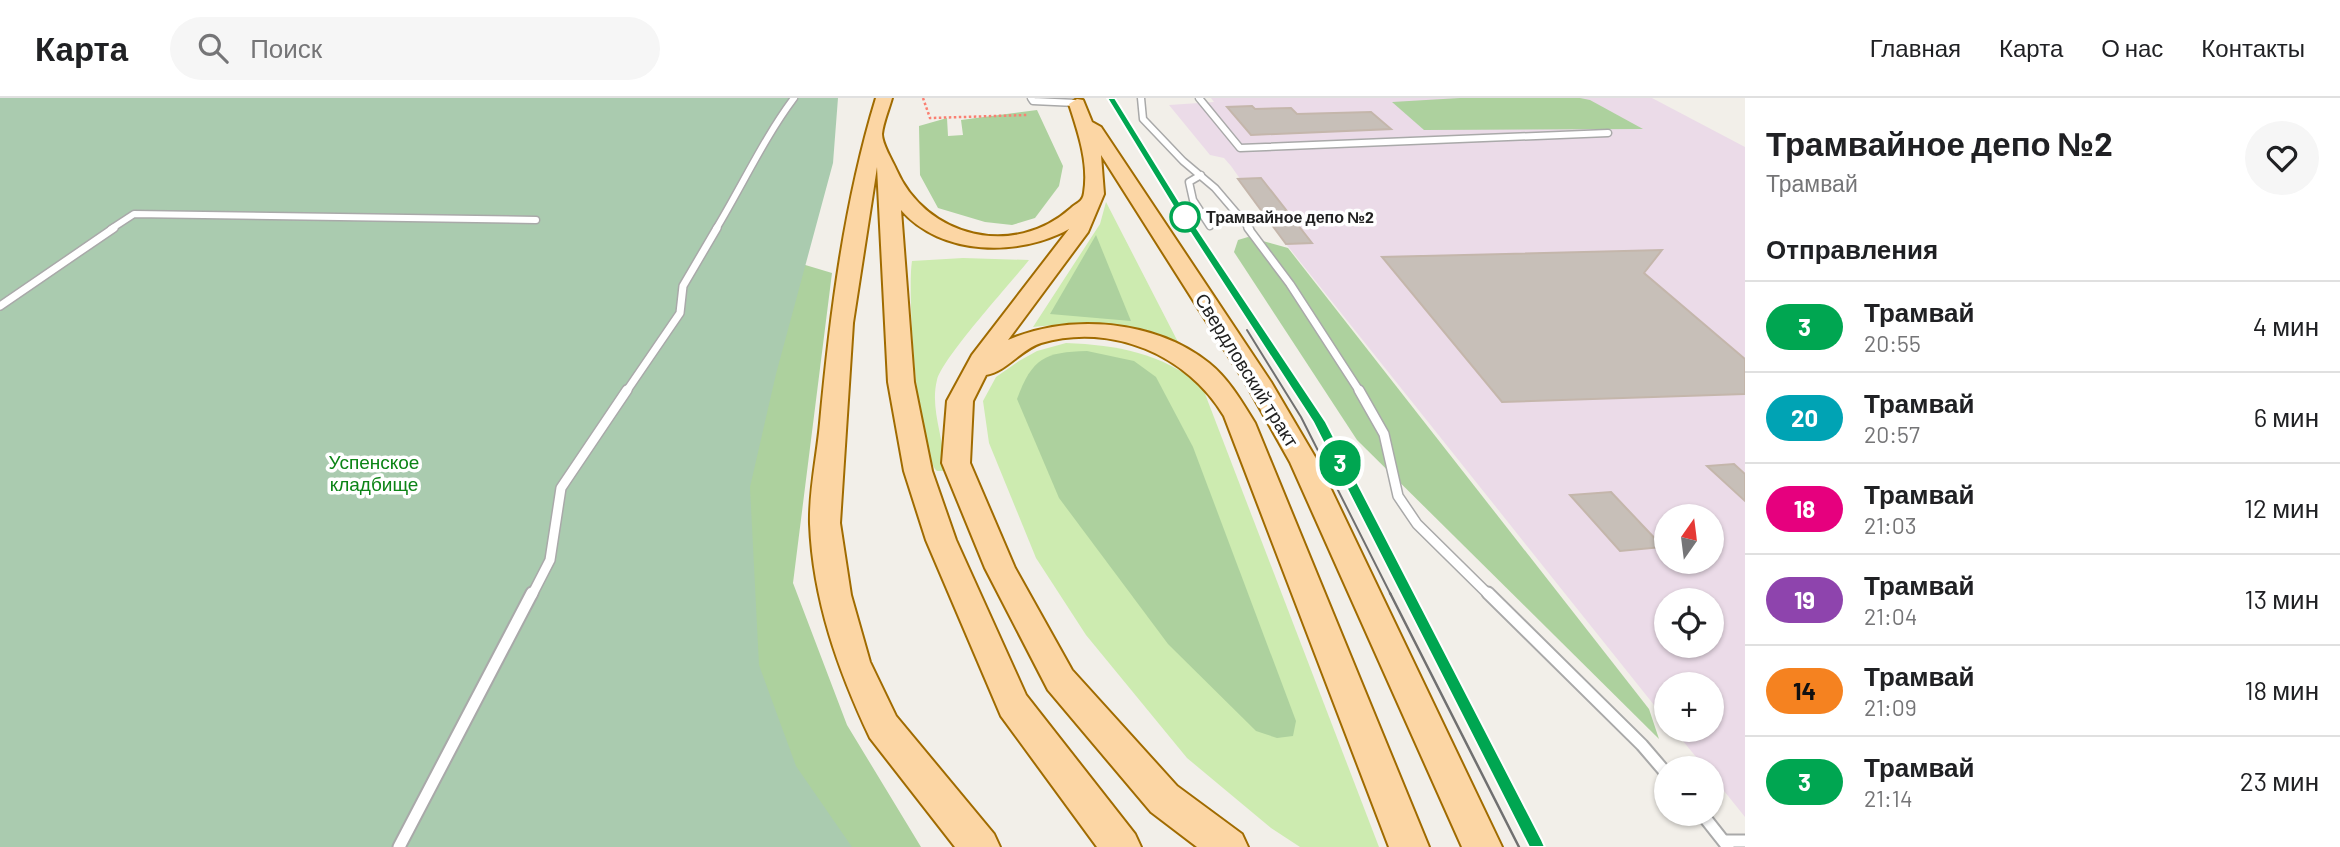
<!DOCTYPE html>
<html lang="ru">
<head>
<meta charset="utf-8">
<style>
  :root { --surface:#fff; --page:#f6f6f6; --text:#202124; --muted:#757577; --line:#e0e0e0 }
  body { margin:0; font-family:Barlow,sans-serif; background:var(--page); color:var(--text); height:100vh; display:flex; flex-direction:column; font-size:26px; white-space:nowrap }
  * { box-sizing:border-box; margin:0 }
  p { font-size:23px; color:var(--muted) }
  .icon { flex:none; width:38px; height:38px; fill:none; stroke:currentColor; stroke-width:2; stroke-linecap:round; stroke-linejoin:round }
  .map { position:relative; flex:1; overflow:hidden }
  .drawer { display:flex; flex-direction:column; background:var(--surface); width:595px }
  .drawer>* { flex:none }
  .badge { padding:0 14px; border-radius:23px; font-size:24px; line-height:46px }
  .needle { width:46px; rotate:14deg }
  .buttons { position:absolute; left:1654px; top:406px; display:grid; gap:14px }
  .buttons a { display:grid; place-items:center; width:70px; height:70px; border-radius:50%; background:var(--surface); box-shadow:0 2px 5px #0004; font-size:35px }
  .map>.badge { position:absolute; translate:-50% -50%; box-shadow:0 0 0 4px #fff }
  h2 { padding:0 21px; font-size:26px; line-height:63px }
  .round { display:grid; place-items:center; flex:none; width:74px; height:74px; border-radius:37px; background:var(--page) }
  .headline { display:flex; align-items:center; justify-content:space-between; height:119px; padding:0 21px }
  h1 { font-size:33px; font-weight:700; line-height:52px }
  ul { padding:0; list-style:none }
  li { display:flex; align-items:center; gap:21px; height:91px; padding:0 21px; border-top:2px solid var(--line) }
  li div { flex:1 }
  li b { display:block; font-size:26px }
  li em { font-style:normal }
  li .badge { min-width:77px; font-weight:700; text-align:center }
  header { display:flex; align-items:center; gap:42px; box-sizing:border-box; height:98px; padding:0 35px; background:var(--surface); border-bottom:2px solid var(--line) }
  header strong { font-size:33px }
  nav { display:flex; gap:38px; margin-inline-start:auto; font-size:24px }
  .search { width:490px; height:63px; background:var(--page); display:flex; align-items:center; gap:18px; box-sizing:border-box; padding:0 24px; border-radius:38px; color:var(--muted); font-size:26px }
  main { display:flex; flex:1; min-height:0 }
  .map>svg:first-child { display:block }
  .industrial { fill:#ebdbe8; fill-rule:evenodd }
  .grass { fill:#cdebb0 }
  .forest { fill:#add19e }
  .cemetery { fill:#aacbaf }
  .building { fill:#c7bfb8; stroke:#c4b6ab; stroke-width:2 }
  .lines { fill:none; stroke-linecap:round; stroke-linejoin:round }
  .service-far3-casing { stroke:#a9a9a9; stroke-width:9 }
  .service-far2-casing { stroke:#a9a9a9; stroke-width:10 }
  .service-far1-casing { stroke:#a9a9a9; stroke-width:12 }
  .service-casing { stroke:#a9a9a9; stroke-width:15 }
  .primary-casing { stroke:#a06b00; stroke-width:4 }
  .path { stroke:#fa8072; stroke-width:2.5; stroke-dasharray:2.5 2.5; stroke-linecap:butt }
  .service-far3 { stroke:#fff; stroke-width:6 }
  .service-far2 { stroke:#fff; stroke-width:7 }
  .service-far1 { stroke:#fff; stroke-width:9 }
  .service { stroke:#fff; stroke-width:11 }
  .primary { fill:#fcd6a4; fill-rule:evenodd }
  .tram-far1 { stroke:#707070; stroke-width:2 }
  .tram { stroke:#707070; stroke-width:2.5 }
  .line { fill:#00a651; stroke:#fff; stroke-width:2 }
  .stop-dot { fill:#fff; stroke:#00a651; stroke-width:3.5 }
  .labels { text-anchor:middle; stroke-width:7; stroke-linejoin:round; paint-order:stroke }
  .far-stop-label { font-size:16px; font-weight:bold; fill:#222; stroke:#fff; text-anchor:start }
  .street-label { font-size:19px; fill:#222; stroke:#fff }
  .park-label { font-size:19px; fill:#0c8416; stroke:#fff }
</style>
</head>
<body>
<header>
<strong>Карта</strong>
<div class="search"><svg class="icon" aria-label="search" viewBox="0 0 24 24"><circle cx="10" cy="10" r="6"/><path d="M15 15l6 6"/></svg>Поиск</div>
<nav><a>Главная</a><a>Карта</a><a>О нас</a><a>Контакты</a></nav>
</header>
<main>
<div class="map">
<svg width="1745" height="749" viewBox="0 0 1745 749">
  <rect width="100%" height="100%" fill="#f2efe9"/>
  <!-- industrial -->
  <path class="industrial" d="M1211,0H1652L1745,49V719L1712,678V670H1705L1674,632H1712V586H1666V622L1286,146L1231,68L1224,60L1210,57L1169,7L1214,4ZM1666,418H1712V464H1666ZM1666,502H1712V548H1666Z"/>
  <!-- grass -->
  <g class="grass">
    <path d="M1106,104L1178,244C1123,225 1092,223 1033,229L1100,126Z"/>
    <path d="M963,160L1029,162C1011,185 943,259 937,282C929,313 947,345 943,373H937C917,354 907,195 912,163Z"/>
    <path d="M1066,245C1118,247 1161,255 1202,288L1379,749H1300L1271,730L1187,660L1086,537L1036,460L989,345L983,303L996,279L1019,263L1037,253Z"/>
  </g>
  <!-- forest -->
  <g class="forest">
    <path d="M1460,0H1580L1590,2L1643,31L1424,32L1392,4Z"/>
    <path d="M1037,12L1063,68L1059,88L1035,120L1012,127L985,124L938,110L920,77L919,28L947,20L948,38L963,37L961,22Z"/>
    <path d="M1096,137L1131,223L1050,216Z"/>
    <path d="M1248,139L1288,150L1649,611L1659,641L1357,342L1234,154L1238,142Z"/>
    <path d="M782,160L832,175L793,485L847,627L921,749H410Z"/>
    <path d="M1087,253L1134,263L1156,279L1193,349L1296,623L1293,638L1277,640L1256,633L1168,546L1059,400L1017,301C1032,260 1045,254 1087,253Z"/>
  </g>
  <!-- cemetery -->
  <path class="cemetery" d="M0,0H838L833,65L776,276L750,389L759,567L796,668L852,749H0Z"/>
  <!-- building -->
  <g class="building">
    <path d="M1252,8L1255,11L1291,10L1297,16L1371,14L1391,31L1251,37L1227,9Z"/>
    <path d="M1261,80L1312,145L1286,146L1238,81Z"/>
    <path d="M1662,152L1644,175L1745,261V296L1502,304L1382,159Z"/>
    <path d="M1734,366L1745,376V403L1707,368Z"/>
    <path d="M1611,394L1663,449L1620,453L1570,397Z"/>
  </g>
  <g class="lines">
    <!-- service-far3 casing -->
    <g class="service-far3-casing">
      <g id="service-far3">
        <path d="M1031,0L1033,3L1076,5"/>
        <path d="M1141,0L1143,21L1183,63L1215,90L1250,131"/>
        <path d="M1199,0L1240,50L1608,35"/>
        <path d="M1201,77L1189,84L1193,102L1210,128"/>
        <path d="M111,131L134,116L536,122"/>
        <path d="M716,131C742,88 764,40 794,0"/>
      </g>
    </g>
    <!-- service-far2 casing -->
    <g class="service-far2-casing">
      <g id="service-far2">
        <path d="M1248,130L1290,186L1360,294"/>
        <path d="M0,208L114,130"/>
        <path d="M626,294L680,215L683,188L717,130"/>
      </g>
    </g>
    <!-- service-far1 casing -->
    <g class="service-far1-casing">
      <g id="service-far1">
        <path d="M1359,292L1384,336L1398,398L1417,426L1489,497"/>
        <path d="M532,497L550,462L561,390L627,292"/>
      </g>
    </g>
    <!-- service casing -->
    <g class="service-casing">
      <g id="service">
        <path d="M1488,495L1642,647L1666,675"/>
        <path d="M1702,716L1728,749"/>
        <path d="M1726,743H1745"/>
        <path d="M399,749L532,495"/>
      </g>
    </g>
    <!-- primary casing -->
    <g class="primary-casing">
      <path id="primary" d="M876,0H892C889,11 883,25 882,36C882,46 892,62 896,71C926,140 1014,161 1071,110C1076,105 1083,104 1084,95C1089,65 1078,34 1069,6L1077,1L1083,2L1092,24L1101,29L1271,284L1318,364L1502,749H1462L1290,364L1245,284L1101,57L1104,96L1088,134L1008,242C1070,215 1155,222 1209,265C1229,281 1242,304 1255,325L1429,749H1389L1224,318C1188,257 1111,224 1041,245C1020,252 1006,274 986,277L973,303L970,365L1015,470L1072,572L1177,688L1242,736L1248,749H1197L1151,714L1048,592L985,470L942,365L947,303L972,257L1069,131C1019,159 941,158 901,112L914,284L932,373L956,442L1026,597L1135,736L1141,749H1097L1001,618L926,442L904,373L888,284L877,69L853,225L840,425L851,497L870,564L896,618L994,736L1000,749H955L870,640C838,572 813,502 810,426C809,393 817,358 820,325C830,217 844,105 876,0Z"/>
    </g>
    <!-- path -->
    <path class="path" d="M923,0L930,20L1027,17"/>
    <!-- service-far3 -->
    <use href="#service-far3" class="service-far3"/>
    <!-- service-far2 -->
    <use href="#service-far2" class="service-far2"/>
    <!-- service-far1 -->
    <use href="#service-far1" class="service-far1"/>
    <!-- service -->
    <use href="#service" class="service"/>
    <!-- primary -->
    <use href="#primary" class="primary"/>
    <!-- tram-far1 -->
    <g class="tram-far1">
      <path d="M1111,0L1177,108L1319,324L1407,497"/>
      <path d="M1247,232L1301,319L1391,497"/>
    </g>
    <!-- tram -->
    <g class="tram">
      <path d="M1390,495L1519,749"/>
      <path d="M1406,495L1535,749"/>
    </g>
  </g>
  <!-- line -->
  <path class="line" d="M1107,0H1115L1182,108L1326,324L1542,742L1545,749H1529L1313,324L1173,108Z"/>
  <!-- markers -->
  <circle class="stop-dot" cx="1185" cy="119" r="14"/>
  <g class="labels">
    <!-- far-stop labels -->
    <g class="far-stop-label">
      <text x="1206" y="125">Трамвайное депо №2</text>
    </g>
    <!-- street labels -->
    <g class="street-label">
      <text transform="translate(1247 272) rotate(58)" y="7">Свердловский тракт</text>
    </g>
    <!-- park labels -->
    <g class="park-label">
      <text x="374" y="371">Успенское<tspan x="374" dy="22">кладбище</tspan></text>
    </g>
  </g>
</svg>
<div class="buttons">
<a><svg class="needle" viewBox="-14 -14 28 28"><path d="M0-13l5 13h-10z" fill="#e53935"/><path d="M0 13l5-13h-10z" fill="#757577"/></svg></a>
<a><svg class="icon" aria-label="locate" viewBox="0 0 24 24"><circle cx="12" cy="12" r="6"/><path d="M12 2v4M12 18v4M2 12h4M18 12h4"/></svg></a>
<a>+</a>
<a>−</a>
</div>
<b class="badge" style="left:1340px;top:365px;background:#00a651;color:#fff">3</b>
</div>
<section class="drawer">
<div class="headline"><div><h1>Трамвайное депо №2</h1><p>Трамвай</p></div><a class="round"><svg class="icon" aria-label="heart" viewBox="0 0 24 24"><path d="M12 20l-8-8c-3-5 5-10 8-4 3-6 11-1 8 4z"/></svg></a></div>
<h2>Отправления</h2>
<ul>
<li><span class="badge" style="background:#00a651;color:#fff">3</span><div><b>Трамвай</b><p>20:55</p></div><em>4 мин</em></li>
<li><span class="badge" style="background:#00a3b4;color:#fff">20</span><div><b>Трамвай</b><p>20:57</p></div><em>6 мин</em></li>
<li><span class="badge" style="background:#e6007e;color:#fff">18</span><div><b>Трамвай</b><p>21:03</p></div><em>12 мин</em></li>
<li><span class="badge" style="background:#8e44ad;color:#fff">19</span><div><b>Трамвай</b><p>21:04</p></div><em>13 мин</em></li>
<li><span class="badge" style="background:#f58220;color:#111">14</span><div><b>Трамвай</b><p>21:09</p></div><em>18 мин</em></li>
<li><span class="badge" style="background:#00a651;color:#fff">3</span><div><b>Трамвай</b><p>21:14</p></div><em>23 мин</em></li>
</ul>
</section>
</main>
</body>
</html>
